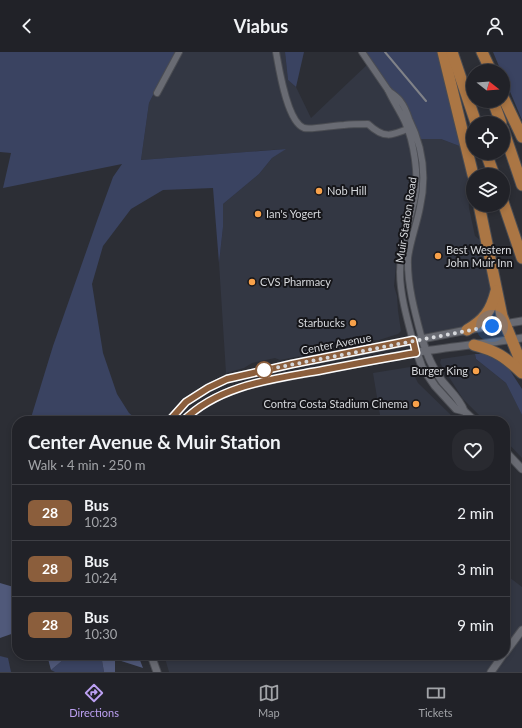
<!DOCTYPE html>
<html lang="en">
<head>
<meta charset="utf-8">
<style>
  :root { --surface:#212228; --page:#292a30; --text:#f1f3f6; --muted:#a2a4a8; --line:#3e3f45; --accent:#bca0f2 }
  body { margin:0; font-family:Lato,sans-serif; background:var(--page); color:var(--text); height:100vh; display:flex; flex-direction:column; font-size:15px; white-space:nowrap }
  * { box-sizing:border-box; margin:0 }
  p { font-size:13px; color:var(--muted) }
  .icon { flex:none; width:22px; height:22px; fill:none; stroke:currentColor; stroke-width:2; stroke-linecap:round; stroke-linejoin:round }
  .map { position:relative; flex:1; overflow:hidden }
  .drawer { position:absolute; left:12px; top:364px; width:498px; height:244px; display:flex; flex-direction:column; background:var(--surface); border-radius:16px; box-shadow:0 2px 6px #0003,0 0 0 1px var(--line) }
  .drawer>* { flex:none }
  .badge { padding:0 8px; border-radius:6px; font-size:14px; line-height:26px }
  .needle { width:26px; rotate:107deg }
  .buttons { position:absolute; left:466px; top:12px; display:grid; gap:8px }
  .buttons a { display:grid; place-items:center; width:44px; height:44px; border-radius:50%; background:var(--surface); box-shadow:0 2px 6px #0003,0 0 0 1px var(--line); font-size:20px }
  .you { position:absolute; width:20px; height:20px; margin:-10px; border:3px solid #fff; border-radius:50%; background:#1a73e8; box-shadow:0 0 0 6px #1a73e833 }
  .map>.badge { position:absolute; translate:-50% -50%; box-shadow:0 0 0 2px #fff }
  .round { display:grid; place-items:center; flex:none; width:42px; height:42px; border-radius:16px; background:var(--page) }
  .head { display:flex; align-items:center; justify-content:space-between; height:68px; padding:0 16px }
  h1 { font-size:19px; font-weight:700; line-height:30px }
  ul { padding:0; list-style:none }
  li { display:flex; align-items:center; gap:12px; height:56px; padding:0 16px; border-top:1px solid var(--line) }
  li div { flex:1 }
  li b { display:block; font-size:15px }
  li em { font-style:normal }
  li .badge { min-width:44px; font-weight:700; text-align:center }
  header { display:flex; justify-content:space-between; align-items:center; height:52px; padding:0 16px; background:var(--surface); font-size:18px; font-weight:700 }
  .tab-bar { display:flex; justify-content:space-around; align-items:center; height:56px; border-top:1px solid var(--line); background:var(--surface); font-size:11px; color:var(--muted) }
  .tab-bar a { display:grid; justify-items:center; gap:2px }
  .tab-bar .selected { color:var(--accent) }
  .map>svg:first-child { display:block }
  .built { fill:#333743 }
  .green { fill:#3a4361 }
  .forest { fill:#50597a }
  .lines { fill:none; stroke-linecap:round; stroke-linejoin:round }
  .minor-casing { stroke:#4a4c52; stroke-width:8 }
  .tertiary-casing { stroke:#4a4c52; stroke-width:9 }
  .motorway-casing { stroke:#4a4c52; stroke-width:13 }
  .minor { stroke:#696b73; stroke-width:6 }
  .tertiary { stroke:#696b73; stroke-width:7 }
  .motorway { stroke:#ab7644; stroke-width:11 }
  .rail { stroke:#808288; stroke-width:2 }
  .line-casing { stroke:#fff; stroke-width:9 }
  .line { stroke:#8b5e3c; stroke-width:6 }
  .walk { stroke:#d6d8dc; stroke-width:4; stroke-dasharray:0 7.2 }
  .poi-dot { fill:#f8a14a; stroke:#16161a; stroke-width:1.5 }
  .stop-dot { fill:#fff; stroke:#8b5e3c; stroke-width:2 }
  .labels { text-anchor:middle; stroke-width:4; stroke-linejoin:round; paint-order:stroke }
  .poi-label { font-size:11px; fill:#d6d8dc; stroke:#16161a; text-anchor:start }
  .street-label { font-size:11px; fill:#d6d8dc; stroke:#16161a }
</style>
</head>
<body>
<header><svg class="icon" aria-label="back" viewBox="0 0 24 24"><path d="M15 5l-7 7 7 7"/></svg>Viabus<svg class="icon" aria-label="person" viewBox="0 0 24 24"><circle cx="12" cy="8" r="4"/><path d="M4 21q1-7 8-7t8 7"/></svg></header>
<div class="map">
<svg width="522" height="620" viewBox="0 0 522 620">
  <rect width="100%" height="100%" fill="#2c2e35"/>
  <!-- built -->
  <g class="built">
    <path d="M175,0H285L288,28L296,35L311,66L370,10L405,70L414,101L410,102L413,125L408,157L406,163H405L396,197L395,209L396,214L394,234L397,244L398,259L401,279L398,282L379,288L362,289L357,293L349,295L345,293L314,299L301,304L280,308L275,306L252,311L244,316L226,321L219,211L223,175V152L259,122L272,106L285,97L141,108L149,51Z"/>
    <path d="M418,87H441L462,95L468,125L469,156L475,184L487,194L496,239L475,273L422,287L416,268L408,205L424,135Z"/>
    <path d="M475,302L476,307L506,331L522,363V406L505,388V369H485L463,347L440,311L441,307Z"/>
    <path d="M410,315L418,331L453,365L449,369H381L373,321Z"/>
    <path d="M505,522L522,535V620H169L164,603H505Z"/>
  </g>
  <!-- green -->
  <g class="green">
    <path d="M0,0H175L149,51L141,108L286,97L272,106L259,122L223,152V175L219,211L213,136L163,138L131,157L103,194L92,232L103,301L117,342L129,361L139,369H30L53,294L98,166L113,125L122,112L3,136L11,101L0,100Z"/>
    <path d="M285,0H304L296,35L288,28Z"/>
    <path d="M362,0H438L462,95L441,87H418L401,49L388,38Z"/>
    <path d="M493,0H522V68L503,23V19H501Z"/>
    <path d="M475,302H488L506,313L511,320L522,337V363L506,331L476,307Z"/>
    <path d="M69,603H101L104,620H55L51,618Z"/>
    <path d="M0,604L8,606L11,620H0Z"/>
  </g>
  <!-- forest -->
  <g class="forest">
    <path d="M0,531L17,536V580L0,586Z"/>
    <path d="M47,603H69L51,618Z"/>
    <path d="M101,603H138L143,616L115,607V620H104Z"/>
  </g>
  <g class="lines">
    <!-- minor casing -->
    <g class="minor-casing">
      <g id="minor">
        <path d="M276,0C279,16 287,70 304,76C312,78 334,73 344,73C352,72 360,72 368,72C384,87 391,84 410,76"/>
        <path d="M362,0L388,38"/>
        <path d="M157,41L179,0"/>
        <path d="M413,289C407,267 400,242 400,220C400,194 410,170 415,145C419,124 414,90 405,70C400,59 393,49 388,38C392,42 398,45 401,50C405,55 407,61 409,67C423,95 427,124 420,155C417,172 410,189 408,206C407,232 415,261 422,287"/>
      </g>
    </g>
    <!-- tertiary casing -->
    <g class="tertiary-casing">
      <g id="tertiary">
        <path d="M422,287C427,302 432,316 442,329C450,339 460,347 464,359"/>
        <path d="M413,289L422,315L435,334L456,357L464,359L475,369"/>
        <path d="M169,369L186,350L208,336L227,327L292,312L351,301L467,278L522,269"/>
        <path d="M183,369C221,331 279,327 330,317C361,311 393,304 425,299C457,294 490,291 522,286"/>
        <path d="M505,399L522,417"/>
        <path d="M505,601L522,578"/>
        <path d="M151,603L157,620"/>
        <path d="M491,620L503,603"/>
      </g>
    </g>
    <!-- motorway casing -->
    <g class="motorway-casing">
      <g id="motorway">
        <path d="M443,0L473,123"/>
        <path d="M452,0L476,71"/>
        <path d="M482,0L491,19"/>
        <path d="M503,45L522,85"/>
        <path d="M493,49L501,71"/>
        <path d="M503,77L522,133"/>
        <path d="M486,101L494,123"/>
        <path d="M503,150L522,206"/>
        <path d="M479,153L502,264L522,313"/>
        <path d="M467,278C484,268 491,259 496,239"/>
        <path d="M474,293C497,299 505,305 522,321"/>
      </g>
    </g>
    <!-- minor -->
    <use href="#minor" class="minor"/>
    <!-- tertiary -->
    <use href="#tertiary" class="tertiary"/>
    <!-- motorway -->
    <use href="#motorway" class="motorway"/>
    <!-- rail -->
    <path class="rail" d="M385,0L426,49"/>
  </g>
  <g class="lines">
    <!-- line casing -->
    <g class="line-casing">
      <path id="line" d="M169,369L186,350L208,336L227,327L292,312L413,288L416,301C385,306 354,312 323,318C275,327 220,332 183,369"/>
    </g>
    <!-- line -->
    <use href="#line" class="line"/>
    <!-- walk -->
    <path class="walk" d="M264,318L492,274"/>
  </g>
  <!-- markers -->
  <g class="poi-dot">
    <circle cx="319" cy="139" r="4"/>
    <circle cx="258" cy="162" r="4"/>
    <circle cx="438" cy="204" r="4"/>
    <circle cx="252" cy="230" r="4"/>
    <circle cx="353" cy="271" r="4"/>
    <circle cx="476" cy="319" r="4"/>
    <circle cx="416" cy="352" r="4"/>
  </g>
  <circle class="stop-dot" cx="264" cy="318" r="8"/>
  <g class="labels">
    <!-- poi labels -->
    <g class="poi-label">
      <text x="327" y="143">Nob Hill</text>
      <text x="266" y="166">Ian's Yogert</text>
      <text x="446" y="202">Best Western<tspan x="446" dy="13">John Muir Inn</tspan></text>
      <text x="260" y="234">CVS Pharmacy</text>
      <text x="345" y="275" text-anchor="end">Starbucks</text>
      <text x="468" y="323" text-anchor="end">Burger King</text>
      <text x="408" y="356" text-anchor="end">Contra Costa Stadium Cinema</text>
    </g>
    <!-- street labels -->
    <g class="street-label">
      <text transform="translate(406 168) rotate(-81)" y="4">Muir Station Road</text>
      <text transform="translate(336 292) rotate(-11)" y="4">Center Avenue</text>
    </g>
  </g>
</svg>
<div class="buttons">
<a><svg class="needle" viewBox="-14 -14 28 28"><path d="M0-13l5 13h-10z" fill="#e53935"/><path d="M0 13l5-13h-10z" fill="#a2a4a8"/></svg></a>
<a><svg class="icon" aria-label="locate" viewBox="0 0 24 24"><circle cx="12" cy="12" r="6"/><path d="M12 2v4M12 18v4M2 12h4M18 12h4"/></svg></a>
<a><svg class="icon" aria-label="layers" viewBox="0 0 24 24"><path d="M12 4l9 5-9 5-9-5zM3 14l9 5 9-5"/></svg></a>
</div>
<div class="you" style="left:492px;top:274px"></div>
<section class="drawer">
<div class="head"><div><h1>Center Avenue &amp; Muir Station</h1><p>Walk · 4 min · 250 m</p></div><a class="round"><svg class="icon" aria-label="heart" viewBox="0 0 24 24"><path d="M12 20l-8-8c-3-5 5-10 8-4 3-6 11-1 8 4z"/></svg></a></div>
<ul>
<li><span class="badge" style="background:#8b5e3c;color:#fff">28</span><div><b>Bus</b><p>10:23</p></div><em>2 min</em></li>
<li><span class="badge" style="background:#8b5e3c;color:#fff">28</span><div><b>Bus</b><p>10:24</p></div><em>3 min</em></li>
<li><span class="badge" style="background:#8b5e3c;color:#fff">28</span><div><b>Bus</b><p>10:30</p></div><em>9 min</em></li>
</ul>
</section>
</div>
<nav class="tab-bar">
<a class="selected"><svg class="icon" aria-label="directions" viewBox="0 0 24 24"><path d="M12 3l9 9-9 9-9-9zM9 14v-3h6M13 9l2 2-2 2"/></svg>Directions</a>
<a><svg class="icon" aria-label="map" viewBox="0 0 24 24"><path d="M3 6l6-2 6 2 6-2v14l-6 2-6-2-6 2zM9 4v14M15 6v14"/></svg>Map</a>
<a><svg class="icon" aria-label="tickets" viewBox="0 0 24 24"><path d="M3 7h18v10H3zM15 7v10"/></svg>Tickets</a>
</nav>
</body>
</html>
